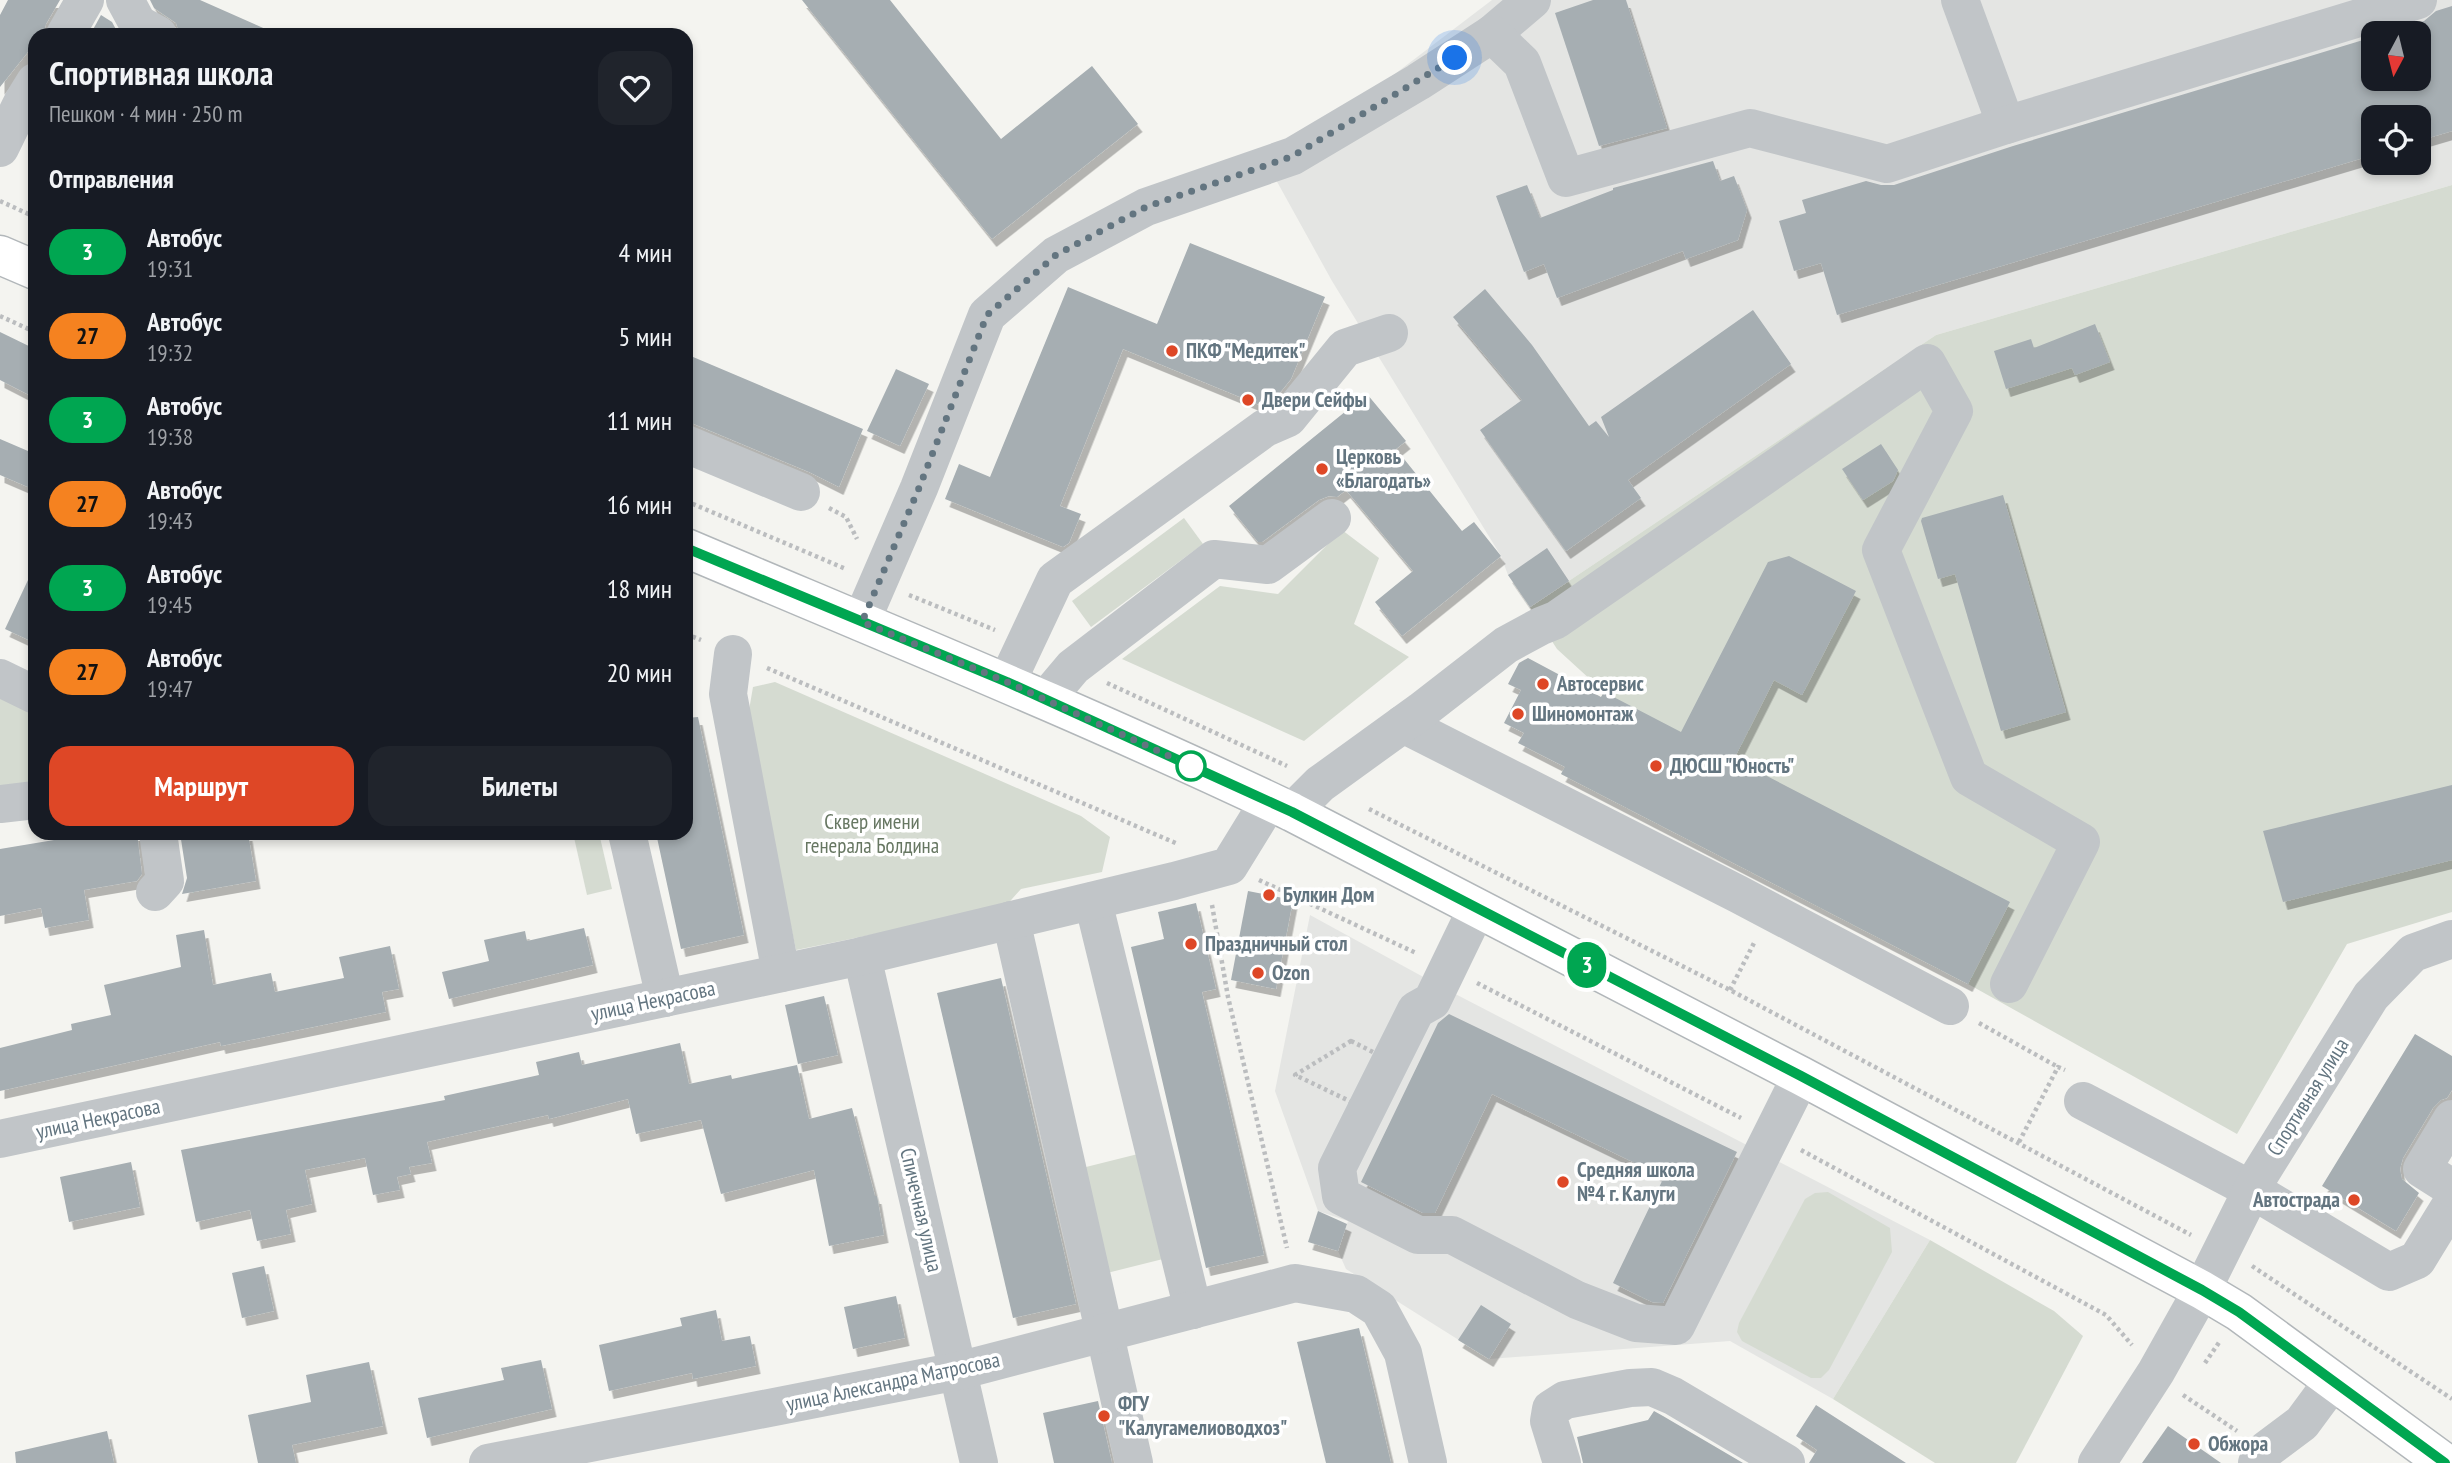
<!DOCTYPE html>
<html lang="ru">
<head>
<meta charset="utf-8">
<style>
  :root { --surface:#171b24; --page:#20242c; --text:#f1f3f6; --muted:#9ea1a6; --accent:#de4726 }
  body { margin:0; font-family:"PT Sans Narrow",sans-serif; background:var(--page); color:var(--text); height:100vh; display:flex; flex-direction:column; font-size:26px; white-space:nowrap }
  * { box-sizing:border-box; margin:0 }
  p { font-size:23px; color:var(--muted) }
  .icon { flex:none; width:38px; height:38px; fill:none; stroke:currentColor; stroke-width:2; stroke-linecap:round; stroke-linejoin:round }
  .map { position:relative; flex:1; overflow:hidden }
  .sheet { position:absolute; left:28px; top:28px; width:665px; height:812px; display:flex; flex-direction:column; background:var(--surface); border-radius:21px; box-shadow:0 4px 10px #0003 }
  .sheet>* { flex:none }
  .badge { padding:0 14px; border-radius:23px; font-size:24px; line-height:46px }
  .needle { width:46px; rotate:187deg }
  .controls { position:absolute; left:2361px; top:21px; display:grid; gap:14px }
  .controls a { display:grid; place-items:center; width:70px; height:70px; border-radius:14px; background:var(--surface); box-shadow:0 4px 10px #0003; font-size:35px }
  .you { position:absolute; width:35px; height:35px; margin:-18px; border:5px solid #fff; border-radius:50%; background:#1a73e8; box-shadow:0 0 0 10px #1a73e833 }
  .map>.badge { position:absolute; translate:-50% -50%; box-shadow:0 0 0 4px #fff }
  h2 { padding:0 21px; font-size:26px; line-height:63px }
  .round { display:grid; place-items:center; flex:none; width:74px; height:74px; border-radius:21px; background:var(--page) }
  .head { display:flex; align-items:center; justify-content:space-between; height:119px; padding:0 21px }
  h1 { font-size:33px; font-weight:600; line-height:52px }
  .button { display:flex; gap:14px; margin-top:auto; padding:14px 21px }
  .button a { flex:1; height:80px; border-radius:21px; background:var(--accent); color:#fff; font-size:28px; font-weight:600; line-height:80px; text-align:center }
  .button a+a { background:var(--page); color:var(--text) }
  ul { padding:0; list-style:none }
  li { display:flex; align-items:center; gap:21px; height:84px; padding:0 21px }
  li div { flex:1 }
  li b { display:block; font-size:26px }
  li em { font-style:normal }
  li .badge { min-width:77px; font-weight:700; text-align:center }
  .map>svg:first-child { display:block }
  .built { fill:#e4e5e3; fill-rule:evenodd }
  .green { fill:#d5dbd1 }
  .building { fill:#a6aeb2; filter:url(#shadow) }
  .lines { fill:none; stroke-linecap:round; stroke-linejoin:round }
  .major-casing { stroke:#b2b7ba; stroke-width:41 }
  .path { stroke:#bbbdbf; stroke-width:4.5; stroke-dasharray:3.5 3.5; stroke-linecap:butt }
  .minor { stroke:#c1c5c8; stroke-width:38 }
  .major { stroke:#fff; stroke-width:38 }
  .line-casing { stroke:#fff; stroke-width:16 }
  .line { stroke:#00a651; stroke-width:10 }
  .walk { stroke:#637580; stroke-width:7; stroke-dasharray:0 12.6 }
  .poi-dot { fill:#de4726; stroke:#fff; stroke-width:2.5 }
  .stop-dot { fill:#fff; stroke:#00a651; stroke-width:3.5 }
  .labels { text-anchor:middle; stroke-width:7; stroke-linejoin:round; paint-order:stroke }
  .poi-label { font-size:21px; font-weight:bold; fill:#637580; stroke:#fff; text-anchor:start }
  .park-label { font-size:21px; fill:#677762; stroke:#fff }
  .street-label { font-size:21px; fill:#637580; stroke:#fff }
</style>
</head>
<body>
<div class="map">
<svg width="2452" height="1463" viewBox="0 0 2452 1463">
  <defs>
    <filter id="shadow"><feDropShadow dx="4.5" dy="8" stdDeviation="0" flood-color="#0004"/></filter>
  </defs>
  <rect width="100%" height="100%" fill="#f4f4f0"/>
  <!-- built -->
  <g class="built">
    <path d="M1492,0H2452V185L1936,335L1530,607L1508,575L1501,556L1332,281L1270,169ZM2373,33H2418V79H2373ZM2373,117H2418V163H2373Z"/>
    <path d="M1310,915L1438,985L1930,1240L1833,1399L1730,1341L1489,1359L1346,1269L1338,1251L1348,1221L1318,1211L1275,1091Z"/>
  </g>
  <!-- green -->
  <g class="green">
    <path d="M2452,185V912L2347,944L2237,1134L1968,984L1561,774L1604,692L1557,649L1530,607L1936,335Z"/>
    <path d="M1184,518L1203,544L1091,627L1072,601Z"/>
    <path d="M1342,530L1379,558L1354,624L1409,657L1304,741L1122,659L1220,586L1278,594Z"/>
    <path d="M775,682L1081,816L1110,837L1102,872L1021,889L1004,908L796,950L747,722L753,687Z"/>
    <path d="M0,694L35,710V783L0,786Z"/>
    <path d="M573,833H599L612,889L587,895Z"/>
    <path d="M1138,1154L1163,1259L1107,1273L1082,1168Z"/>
    <path d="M1828,1192L1890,1228L1892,1252L1829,1370L1821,1378H1811L1742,1341L1737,1332L1739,1323L1805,1199L1815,1193Z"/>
    <path d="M1930,1240L2054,1311L2083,1336L2016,1463H1935L1833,1399Z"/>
  </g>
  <!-- building -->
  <g class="building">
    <path d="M8,0H60L46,24L43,35H35V43L0,87V15Z"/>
    <path d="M150,0H200L279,35H180L176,23L154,8Z"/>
    <path d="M802,0H890L1001,139L1092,66L1138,124L992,239Z"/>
    <path d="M1593,0H1626L1667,128L1599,146L1555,13Z"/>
    <path d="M2452,6V131L2418,141V117H2373V155L1837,315L1821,263L1794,271L1779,221L1806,213L1802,200L1866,181L1881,185H1894L2013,146L2373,37V79H2418V33H2384L2424,21L2436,11Z"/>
    <path d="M101,15L112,22L119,35H90Z"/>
    <path d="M1713,161L1720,181L1734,176L1747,210L1738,240L1686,259L1683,251L1557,298L1544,264L1524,272L1496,196L1527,185L1540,218L1613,190V188Z"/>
    <path d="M1190,243L1325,297L1291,379L1274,400L1262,406L1123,349L1060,506L1081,514L1069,543L1063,547L945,499L959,464L990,477L1068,287L1157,324Z"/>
    <path d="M1485,289L1532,345L1589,426L1596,421L1609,437L1601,417L1753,310L1791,364L1628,480L1641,498L1566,551L1480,430L1522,400L1453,317Z"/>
    <path d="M2095,324L2110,362L2075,375L2072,368L2006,389L1994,351L2031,339L2034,348Z"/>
    <path d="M0,332L35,349V398L0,380Z"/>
    <path d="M686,354L863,429L839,487L809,472L694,424L686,422Z"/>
    <path d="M896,369L929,384L900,446L867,431Z"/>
    <path d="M1367,394L1406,441L1396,449L1462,531L1474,522L1501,556L1402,636L1375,602L1413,571L1346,490L1337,497L1329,496L1319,500L1262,542H1258L1229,506Z"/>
    <path d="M0,439L35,454V490L0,475Z"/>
    <path d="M1881,444L1898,470L1893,481L1863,500L1842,469Z"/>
    <path d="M2003,495L2066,712L2001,731L1955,574L1938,579L1921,521L1922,518Z"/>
    <path d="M1547,548L1569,581L1530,607L1508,575Z"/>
    <path d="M1789,556L1856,591L1802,695L1774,680L1734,759L2010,902L1968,984L1561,774L1565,767L1518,743L1524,733L1504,723L1521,690L1508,684L1519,663L1528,658L1601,697L1604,692L1681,732L1768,562Z"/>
    <path d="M35,565V643L5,629Z"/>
    <path d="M698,717L744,935L681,949L656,833H686V718Z"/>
    <path d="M2452,785V860L2283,902L2263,831Z"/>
    <path d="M83,833H137L142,874L137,881L84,890L89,920L45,928L41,908L0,916V849L84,835Z"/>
    <path d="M180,833H248L256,881L182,894L187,878Z"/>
    <path d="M1248,891L1293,900L1276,989L1231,980Z"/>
    <path d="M1196,903L1216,989L1202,992L1264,1255L1206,1268L1131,947L1164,939L1158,912Z"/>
    <path d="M584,928L593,965L449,999L442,972L489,961L484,940L525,931L527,941Z"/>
    <path d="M204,930L213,985L271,973L275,992L344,978L339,957L390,946L399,989L382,992L386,1012L221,1046L220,1042L0,1091V1048L72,1030L71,1024L111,1015L104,985L181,967L176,935Z"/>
    <path d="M1001,978L1076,1304L1013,1318L937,993Z"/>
    <path d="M824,996L838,1055L798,1064L785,1005Z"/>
    <path d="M1449,1014L1737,1152L1663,1303L1652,1302L1613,1283L1664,1177L1492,1094L1435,1213H1423L1361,1182L1438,1023Z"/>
    <path d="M2415,1034L2452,1056V1090L2447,1098L2441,1100L2433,1108L2403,1158L2400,1169L2402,1179L2419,1193L2396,1231L2322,1186Z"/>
    <path d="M680,1043L689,1084L731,1075L732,1079L797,1065L809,1119L852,1108L875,1196H877L884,1235L829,1246L814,1170L721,1194L701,1120L636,1134L628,1099L549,1119L548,1115L427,1142L432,1163L409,1167L411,1174L397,1177L400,1190L373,1195L365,1158L305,1170L312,1204L286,1210L291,1234L257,1241L250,1210L196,1222L181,1150L445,1100L444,1096L539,1075L536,1062L579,1052L582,1065Z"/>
    <path d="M131,1162L140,1207L69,1222L60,1177Z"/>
    <path d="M1318,1211L1347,1224L1338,1251L1308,1242Z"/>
    <path d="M264,1266L274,1311L242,1318L232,1273Z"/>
    <path d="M896,1296L905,1338L853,1349L844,1307Z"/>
    <path d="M1481,1305L1511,1324L1489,1359L1458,1340Z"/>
    <path d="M716,1310L722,1341L750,1336L756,1366L693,1379L692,1373L609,1391L599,1345L682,1326L680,1318Z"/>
    <path d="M1359,1328L1373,1386L1391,1463H1326L1297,1342Z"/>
    <path d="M541,1360L552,1409L427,1438L418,1398L504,1380L501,1368Z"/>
    <path d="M369,1362L383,1426L292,1445L296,1463H258L248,1415L311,1402L306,1375Z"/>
    <path d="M1098,1401L1112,1463H1054L1043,1413Z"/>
    <path d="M1816,1405L1906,1463H1809L1817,1450L1796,1436Z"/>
    <path d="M1654,1411L1663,1416L1743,1463H1583L1577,1437L1648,1420Z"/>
    <path d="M2168,1426L2221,1463H2142Z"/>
    <path d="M107,1431L114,1463H16L15,1452Z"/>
  </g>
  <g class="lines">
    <!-- major casing -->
    <g class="major-casing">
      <g id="major">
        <path d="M0,255L35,270"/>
        <path d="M686,548C889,634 1093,717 1292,812L1801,1076L2202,1290L2239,1312L2445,1463"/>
      </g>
    </g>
    <!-- path -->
    <g class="path">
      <path d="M0,201L35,217"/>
      <path d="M0,316L35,332"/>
      <path d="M686,501L846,569"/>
      <path d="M829,508L846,517L857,539"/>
      <path d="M909,595L995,630"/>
      <path d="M686,634L701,640"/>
      <path d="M767,668L1178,844"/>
      <path d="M1107,683L1287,766"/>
      <path d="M1369,809L1730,990L2191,1235"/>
      <path d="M1259,880L1416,953"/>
      <path d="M1212,905L1228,997L1287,1248"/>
      <path d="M1477,983L1741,1118"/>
      <path d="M1730,990L1755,941"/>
      <path d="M1979,1023L2058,1067"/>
      <path d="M1351,1041L1387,1059L1362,1107L1295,1075Z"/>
      <path d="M2019,1142L2058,1067L2065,1070"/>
      <path d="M1801,1150L2106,1315L2132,1345"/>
      <path d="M2252,1266L2452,1399"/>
      <path d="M2205,1363L2220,1341"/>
      <path d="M2183,1395L2237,1431"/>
    </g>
    <!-- minor -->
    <g class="minor">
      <path d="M125,0L138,24L158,35"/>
      <path d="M1960,0L2006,125"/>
      <path d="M1492,34L1532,0"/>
      <path d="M65,35L85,0"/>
      <path d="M0,148L22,103L35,82"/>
      <path d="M686,444L801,492"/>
      <path d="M861,622L919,488L987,315L1056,255L1146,207L1293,156L1418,82L1492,34L1522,63L1566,178L1750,128L1887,164L2006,125L2418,0"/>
      <path d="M733,654L728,694L781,973"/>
      <path d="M0,678L35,695"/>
      <path d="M1007,682L1055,580L1265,428L1288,418L1345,348L1389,333"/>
      <path d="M1046,699L1073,667L1214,559L1268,565L1332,518"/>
      <path d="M1403,724L1738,894L1950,1006"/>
      <path d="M0,804L35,800"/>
      <path d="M1292,812L1320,784L1421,711L1506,645L1541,626L1556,620L1927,363L1954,411L1881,550L1969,777L2081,842L2009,984"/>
      <path d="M627,833L665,998"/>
      <path d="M155,892L165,881L158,833"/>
      <path d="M1093,901L1193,1310"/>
      <path d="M1477,908L1432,1001L1416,1010L1337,1168L1341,1196L1418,1235H1452L1577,1300L1636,1323L1676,1326L1801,1076"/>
      <path d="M1011,920L1134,1463"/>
      <path d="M862,956L979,1463"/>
      <path d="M2083,1101L2252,1190L2389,1272L2417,1260L2452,1203"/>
      <path d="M2452,1119L2422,1169L2452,1188"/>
      <path d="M0,1139L862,956L1174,881L1229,866L1269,801"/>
      <path d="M488,1463L958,1371L1295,1283L1356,1294L1379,1309L1403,1353L1428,1463"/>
      <path d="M1562,1463L1549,1421L1551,1409L1565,1400L1630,1388L1652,1387L1673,1396L1786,1463"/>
      <path d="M2097,1463L2156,1372L2202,1290L2259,1176L2371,996L2413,953L2452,939"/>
      <path d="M2257,1463L2266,1450L2302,1423L2333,1381"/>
    </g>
    <!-- major -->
    <use href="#major" class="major"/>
  </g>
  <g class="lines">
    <!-- line casing -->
    <g class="line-casing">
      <path id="line" d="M686,548L1007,682L1292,812L1801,1076L2202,1290L2239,1312L2445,1463"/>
    </g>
    <!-- line -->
    <use href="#line" class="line"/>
    <!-- walk -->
    <path class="walk" d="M1191,766L1007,682L862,622L919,488L987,315L1056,255L1146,207L1293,156L1455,58"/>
  </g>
  <!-- markers -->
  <g class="poi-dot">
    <circle cx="1172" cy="351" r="7"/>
    <circle cx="1248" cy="400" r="7"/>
    <circle cx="1322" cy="469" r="7"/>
    <circle cx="1543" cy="684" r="7"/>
    <circle cx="1518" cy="714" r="7"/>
    <circle cx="1656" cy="766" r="7"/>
    <circle cx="1269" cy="895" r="7"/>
    <circle cx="1191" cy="944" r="7"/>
    <circle cx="1258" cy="973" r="7"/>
    <circle cx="1563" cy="1182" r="7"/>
    <circle cx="2354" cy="1200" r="7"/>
    <circle cx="1104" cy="1416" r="7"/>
    <circle cx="2194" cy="1444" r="7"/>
  </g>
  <circle class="stop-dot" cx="1191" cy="766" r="14"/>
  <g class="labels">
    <!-- poi labels -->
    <g class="poi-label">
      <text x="1186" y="358">ПКФ "Медитек"</text>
      <text x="1262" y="407">Двери Сейфы</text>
      <text x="1336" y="464">Церковь<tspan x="1336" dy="24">«Благодать»</tspan></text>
      <text x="1557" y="691">Автосервис</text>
      <text x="1532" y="721">Шиномонтаж</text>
      <text x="1670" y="773">ДЮСШ "Юность"</text>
      <text x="1283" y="902">Булкин Дом</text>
      <text x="1205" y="951">Праздничный стол</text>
      <text x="1272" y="980">Ozon</text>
      <text x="1577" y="1177">Средняя школа<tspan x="1577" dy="24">№4 г. Калуги</tspan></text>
      <text x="2340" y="1207" text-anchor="end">Автострада</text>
      <text x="1118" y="1411">ФГУ<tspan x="1118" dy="24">"Калугамелиоводхоз"</tspan></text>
      <text x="2208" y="1451">Обжора</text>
    </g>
    <!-- park labels -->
    <g class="park-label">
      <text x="872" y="829">Сквер имени<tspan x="872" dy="24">генерала Болдина</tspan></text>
    </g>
    <!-- street labels -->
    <g class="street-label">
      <text transform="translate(653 1001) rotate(-12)" y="7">улица Некрасова</text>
      <text transform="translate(2308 1097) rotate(-58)" y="7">Спортивная улица</text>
      <text transform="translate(98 1119) rotate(-12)" y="7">улица Некрасова</text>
      <text transform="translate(921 1210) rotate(77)" y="7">Спичечная улица</text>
      <text transform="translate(893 1382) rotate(-12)" y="7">улица Александра Матросова</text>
    </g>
  </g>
</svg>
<div class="controls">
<a><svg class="needle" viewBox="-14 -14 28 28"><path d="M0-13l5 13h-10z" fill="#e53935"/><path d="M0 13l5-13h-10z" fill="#9ea1a6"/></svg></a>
<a><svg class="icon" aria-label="locate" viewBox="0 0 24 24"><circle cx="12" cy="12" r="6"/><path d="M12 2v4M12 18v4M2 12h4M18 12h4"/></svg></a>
</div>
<div class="you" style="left:1455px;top:58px"></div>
<b class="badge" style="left:1587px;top:965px;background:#00a651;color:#fff">3</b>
<section class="sheet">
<div class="head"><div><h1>Спортивная школа</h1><p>Пешком · 4 мин · 250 m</p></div><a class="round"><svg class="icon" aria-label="heart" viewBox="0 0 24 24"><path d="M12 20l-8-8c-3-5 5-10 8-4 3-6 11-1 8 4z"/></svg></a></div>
<h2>Отправления</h2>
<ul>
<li><span class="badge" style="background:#00a651;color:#fff">3</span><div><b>Автобус</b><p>19:31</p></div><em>4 мин</em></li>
<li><span class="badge" style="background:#f58220;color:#111">27</span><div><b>Автобус</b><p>19:32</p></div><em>5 мин</em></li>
<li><span class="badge" style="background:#00a651;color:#fff">3</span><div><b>Автобус</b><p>19:38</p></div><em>11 мин</em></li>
<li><span class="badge" style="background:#f58220;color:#111">27</span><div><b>Автобус</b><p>19:43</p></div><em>16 мин</em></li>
<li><span class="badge" style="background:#00a651;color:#fff">3</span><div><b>Автобус</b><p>19:45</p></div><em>18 мин</em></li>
<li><span class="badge" style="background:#f58220;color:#111">27</span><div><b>Автобус</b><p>19:47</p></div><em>20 мин</em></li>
</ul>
<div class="button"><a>Маршрут</a><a>Билеты</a></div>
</section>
</div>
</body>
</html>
